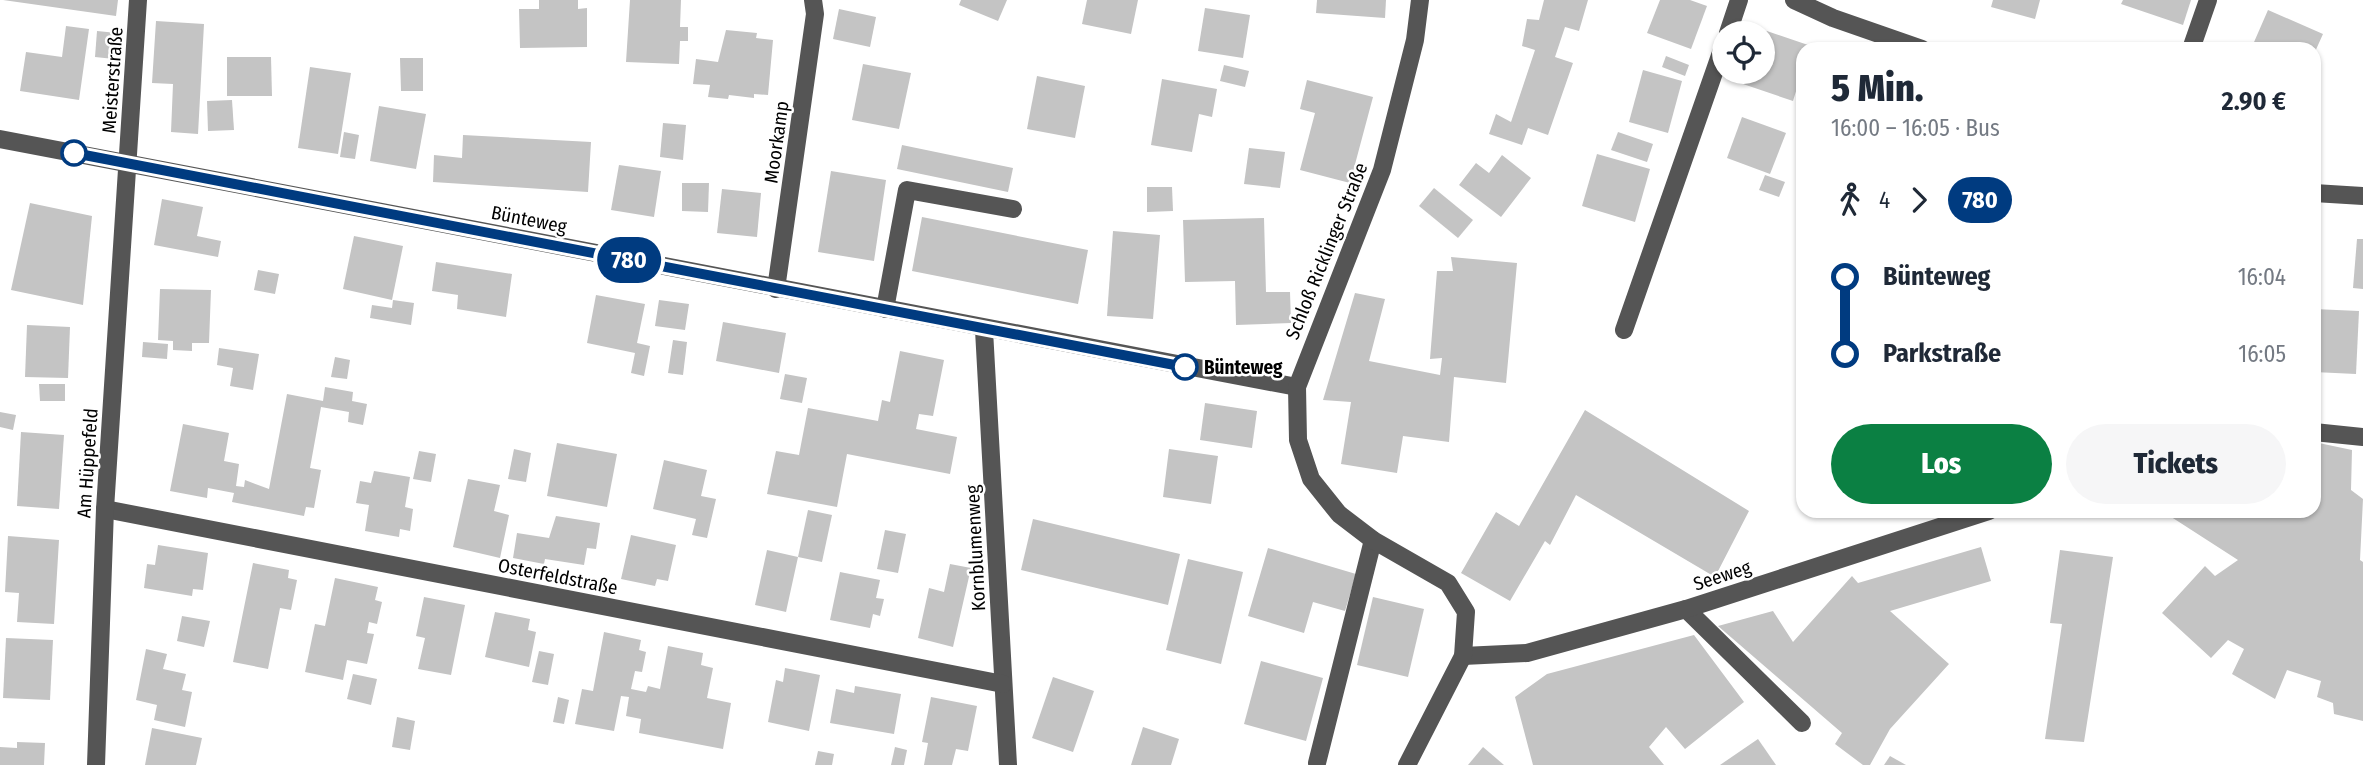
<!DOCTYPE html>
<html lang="de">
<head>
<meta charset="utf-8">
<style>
  :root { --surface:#fff; --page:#f6f6f7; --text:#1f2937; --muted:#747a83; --accent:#0b8043 }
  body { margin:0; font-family:"Fira Sans Condensed",sans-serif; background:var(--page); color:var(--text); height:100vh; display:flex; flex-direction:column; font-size:26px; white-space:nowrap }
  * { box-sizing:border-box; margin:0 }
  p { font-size:23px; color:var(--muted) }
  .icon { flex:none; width:38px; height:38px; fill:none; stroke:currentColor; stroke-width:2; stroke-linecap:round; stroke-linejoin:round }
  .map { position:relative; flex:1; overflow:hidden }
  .panel { position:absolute; left:1796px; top:42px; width:525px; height:476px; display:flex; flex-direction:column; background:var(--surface); border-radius:21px; box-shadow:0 2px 5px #0004 }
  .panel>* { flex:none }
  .badge { padding:0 14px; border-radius:23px; font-size:24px; line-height:46px }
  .buttons { position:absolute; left:1712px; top:21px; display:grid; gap:14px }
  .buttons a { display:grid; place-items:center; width:63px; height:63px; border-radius:50%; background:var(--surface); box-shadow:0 2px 5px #0004; font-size:35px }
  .map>.badge { position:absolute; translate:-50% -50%; box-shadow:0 0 0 4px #fff }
  .legs { display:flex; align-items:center; gap:10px; height:77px; padding:0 35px; font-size:23px }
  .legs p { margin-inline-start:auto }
  .headline { display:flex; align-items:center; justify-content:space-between; height:119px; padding:0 35px }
  h1 { font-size:38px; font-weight:800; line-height:52px }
  .primary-button { display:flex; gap:14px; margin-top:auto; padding:14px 35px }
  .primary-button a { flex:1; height:80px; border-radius:42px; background:var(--accent); color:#fff; font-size:28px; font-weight:800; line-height:80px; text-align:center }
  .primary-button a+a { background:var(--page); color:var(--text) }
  ul { padding:0 35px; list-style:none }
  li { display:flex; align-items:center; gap:24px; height:77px; font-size:26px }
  li i { display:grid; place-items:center; width:10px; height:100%; margin:0 9px; background:currentColor }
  li i::after { content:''; width:18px; height:18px; margin:-9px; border:5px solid; border-radius:50%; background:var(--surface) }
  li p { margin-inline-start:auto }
  li:first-child i { background:linear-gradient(#0000 50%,currentColor 0) }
  li:last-child i { background:linear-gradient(currentColor 50%,#0000 0) }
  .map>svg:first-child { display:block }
  .building { fill:#c4c4c4 }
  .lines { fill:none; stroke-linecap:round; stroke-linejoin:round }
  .minor { stroke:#555; stroke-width:18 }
  .line-1-casing { stroke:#fff; stroke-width:16 }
  .line-1 { stroke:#003b80; stroke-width:10 }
  .stop-1-dot { fill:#fff; stroke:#003b80; stroke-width:3.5 }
  .labels { text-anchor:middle; stroke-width:5; stroke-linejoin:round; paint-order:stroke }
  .street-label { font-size:19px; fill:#000; stroke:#fff }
  .stop-label { font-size:19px; font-weight:bold; fill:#000; stroke:#fff; text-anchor:start }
</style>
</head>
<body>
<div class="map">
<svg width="2363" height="765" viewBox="0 0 2363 765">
  <rect width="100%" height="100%" fill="#fff"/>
  <!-- building -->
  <g class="building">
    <path d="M3,0H118L116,16Z"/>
    <path d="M539,0H578V9L587,8V47L520,48L519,9H539Z"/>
    <path d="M630,0H681L680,27H688V41H680L679,64L626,62Z"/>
    <path d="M961,0H1007L998,21L959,5Z"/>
    <path d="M1087,0H1138L1131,34L1082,24Z"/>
    <path d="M1317,0H1386L1385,18L1316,13Z"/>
    <path d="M1544,0H1588L1579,31L1565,27L1555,57L1573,63L1548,135L1528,128L1522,145L1489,134L1496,114L1511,122L1535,50L1522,46L1527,19L1539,20Z"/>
    <path d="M1660,0H1690L1707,6L1691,49L1647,33Z"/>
    <path d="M1993,0H2040L2035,19L1991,7Z"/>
    <path d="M2123,0H2191L2183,25L2121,4Z"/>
    <path d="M1205,8L1250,15L1243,58L1198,51Z"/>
    <path d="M839,9L876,17L870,47L833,39Z"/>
    <path d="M2268,10L2323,34L2314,54V49H2251Z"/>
    <path d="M156,21L204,24L198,134L171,132L173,84L152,83Z"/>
    <path d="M66,26L89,29L79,100L20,91L26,52L62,57Z"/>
    <path d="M1761,29L1811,46L1810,49H1802V72L1793,101L1743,84L1747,72H1762Z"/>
    <path d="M726,30L757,33L756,38L773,40L768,95L754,94V98L729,95L728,99L708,97L710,85L693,84L696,59L718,62Z"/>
    <path d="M97,31L117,33L114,59L95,57Z"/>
    <path d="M1666,56L1689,65L1685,76L1662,67Z"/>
    <path d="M227,57H271L272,96H227Z"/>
    <path d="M400,58H423V91H401Z"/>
    <path d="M863,64L911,73L899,129L852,120Z"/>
    <path d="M1224,65L1249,71L1245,87L1220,81Z"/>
    <path d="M310,67L351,73L338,154L298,148Z"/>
    <path d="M1643,70L1682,81L1668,133L1629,122Z"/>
    <path d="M1037,76L1085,86L1075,138L1027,129Z"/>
    <path d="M1162,79L1217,89L1212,117L1199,114L1192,152L1151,145Z"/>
    <path d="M1307,80L1373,97L1350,183L1300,170L1315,113L1300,109Z"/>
    <path d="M232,100L234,130L208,131L207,101Z"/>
    <path d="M379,106L426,114L416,169L370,161Z"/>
    <path d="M1742,117L1786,133L1770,174L1727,158Z"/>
    <path d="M663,123L686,125L683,160L660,157Z"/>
    <path d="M344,132L359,135L355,159L340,157Z"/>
    <path d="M1618,132L1653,144L1647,162L1611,150Z"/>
    <path d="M463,135L591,142L588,192L433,182L434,155L462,158Z"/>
    <path d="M902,145L1013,168L1008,192L897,169Z"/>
    <path d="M1249,148L1285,152L1280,188L1244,184Z"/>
    <path d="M1597,154L1650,169L1635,222L1582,206Z"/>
    <path d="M1502,155L1531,178L1501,217L1459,185L1476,163L1489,173Z"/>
    <path d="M619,165L661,171L654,217L611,210Z"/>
    <path d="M831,171L886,180L874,261L818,252Z"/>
    <path d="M1765,175L1785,182L1779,197L1759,190Z"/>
    <path d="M682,183H709L708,212L682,211Z"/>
    <path d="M1147,187H1172L1173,211L1147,212Z"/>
    <path d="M1434,188L1473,220L1458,238L1419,206Z"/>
    <path d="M722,189L761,193L757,237L717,233Z"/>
    <path d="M162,199L203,207L197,236L221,241L218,257L154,245Z"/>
    <path d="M30,203L92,216L83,305L11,290Z"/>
    <path d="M922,217L1088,250L1078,304L912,271Z"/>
    <path d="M1264,218L1266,292H1290L1291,323L1236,325L1235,281L1185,282L1183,220Z"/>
    <path d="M1113,231L1160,235L1153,319L1107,316Z"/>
    <path d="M354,236L403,246L392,300L343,289Z"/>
    <path d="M2357,239H2363V289L2353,288Z"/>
    <path d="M1451,257L1517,263L1506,383L1454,377L1449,442L1403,436L1397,473L1341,464L1351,402L1323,400L1355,293L1385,299L1369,361L1440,375L1442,358L1430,359L1437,271H1453Z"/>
    <path d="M436,262L512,274L506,317L457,309L458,295L432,291Z"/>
    <path d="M258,270L279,274L275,294L254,290Z"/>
    <path d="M160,289L211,290L209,343H192V351L173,350V341L158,340Z"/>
    <path d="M596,295L645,304L637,343L650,346L644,376L631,373L635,353L587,343Z"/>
    <path d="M393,300L414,303L411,325L370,318L372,305L392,308Z"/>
    <path d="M659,300L689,304L685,330L655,326Z"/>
    <path d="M2314,309L2359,311L2356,374L2314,372Z"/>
    <path d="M723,322L786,333L779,373L716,361Z"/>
    <path d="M27,325L70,327L68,378L25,377Z"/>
    <path d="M673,340L687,342L683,375L668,373Z"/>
    <path d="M143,342L168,344L167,359L142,357Z"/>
    <path d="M219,348L259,354L253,390L230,386L233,368L217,365Z"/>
    <path d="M900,351L944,360L933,416L919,414L916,429L957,437L950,474L847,454L837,507L767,494L776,451L799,455L808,408L878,421L882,400L890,402Z"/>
    <path d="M335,357L350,360L347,379L331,377Z"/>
    <path d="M785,374L807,378L802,403L780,399Z"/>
    <path d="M39,384H65V401H40Z"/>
    <path d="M325,387L353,392L352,401L367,404L363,425L348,422L349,412L321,407L310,468L321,470L314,508L306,507L304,516L232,502L234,493L208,488L207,498L170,491L183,424L229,433L224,461L239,464L236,486L244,487L245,480L269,489L287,394L323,401Z"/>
    <path d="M1205,403L1257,411L1252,448L1200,440Z"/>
    <path d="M1585,410L1749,511L1715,577L1576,495L1550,545L1545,541L1510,601L1461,573L1496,512L1519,526Z"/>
    <path d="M0,412L16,415L13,430L0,427Z"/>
    <path d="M21,432L64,435L59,509L17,506Z"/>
    <path d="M2314,442L2352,450L2351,490L2363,499L2360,560L2363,562V721L2334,714L2333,703L2317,697L2321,681L2287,670L2275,699L2232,674L2244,649L2228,640L2211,658L2162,613L2205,566L2215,576L2238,560L2162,511H2314Z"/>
    <path d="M557,443L617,454L607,507L547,496Z"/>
    <path d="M514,449L531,453L526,482L508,479Z"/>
    <path d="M1169,449L1218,456L1211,504L1163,497Z"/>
    <path d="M419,451L436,454L431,482L413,479Z"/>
    <path d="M664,460L707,470L701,496L716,499L707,538L692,535L696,519L653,509Z"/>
    <path d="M374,471L410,477L405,507L413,509L410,531L400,529L399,537L365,531L369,505L356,503L360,481L371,483Z"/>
    <path d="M468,479L500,485L494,511L509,515L500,558L453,547Z"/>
    <path d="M808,510L832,515L822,562L798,557Z"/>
    <path d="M556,516L600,523L596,549L587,548L584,565L545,559L544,564L513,558L517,533L549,538Z"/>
    <path d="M1033,519L1180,554L1168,605L1021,570Z"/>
    <path d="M885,530L906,534L898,573L877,569Z"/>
    <path d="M631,535L676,545L668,581L657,579L655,586L621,579Z"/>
    <path d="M8,536L59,540L54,624L17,622L19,593L5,592Z"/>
    <path d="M158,545L208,553L203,590L193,589L192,596L144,588L147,564L155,565Z"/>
    <path d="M1981,547L1991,581L1890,611L1949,664L1890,729L1870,765H1863L1835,744L1842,733L1718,626L1773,611L1793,642L1852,576L1858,583Z"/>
    <path d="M1268,548L1356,574L1345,611L1313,602L1304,633L1248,616Z"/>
    <path d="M767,550L798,557L786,612L755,605Z"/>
    <path d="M2060,550L2113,557L2084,742L2045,739L2062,624L2050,623Z"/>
    <path d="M1188,559L1243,572L1221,664L1166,650Z"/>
    <path d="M253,563L289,570L288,578L297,580L291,610L280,608L268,669L233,662Z"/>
    <path d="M950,564L971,568L953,647L918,638L929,588L944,592Z"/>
    <path d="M840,572L880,580L876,598L884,599L880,616L873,614L870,628L830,620Z"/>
    <path d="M335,578L378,587L375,600L382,602L377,624L369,622L367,633L374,634L367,664L347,660L343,680L305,672L315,624L325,626Z"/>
    <path d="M424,597L465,605L451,675L418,669L425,638L416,636Z"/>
    <path d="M1373,597L1424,609L1408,677L1357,665Z"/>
    <path d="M495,612L530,619L528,630L536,632L529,667L485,657Z"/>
    <path d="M182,616L210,621L204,647L177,641Z"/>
    <path d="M604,632L641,640L639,650L646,652L642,672L635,671L631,689L646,692L648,686L660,689L668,646L703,653L701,665L713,668L707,698L731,703L723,749L639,733L641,719L626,716L629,697L621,696L614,731L575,724L582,689L593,691Z"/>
    <path d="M1694,635L1744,702L1685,749L1666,727L1649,747L1664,765H1533L1515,697L1547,674Z"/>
    <path d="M6,638L53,640L50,700L3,698Z"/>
    <path d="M146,649L167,654L163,669L186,674L182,690L192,692L185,727L154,720L157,705L136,700Z"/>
    <path d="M539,651L554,654L548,685L532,682Z"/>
    <path d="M1261,661L1323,678L1306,741L1244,724Z"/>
    <path d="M785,668L820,675L809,731L768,722L776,680L783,682Z"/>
    <path d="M353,674L377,679L371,705L347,699Z"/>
    <path d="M1053,677L1094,691L1073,752L1032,738Z"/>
    <path d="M855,686L901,694L894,734L830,723L836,689L854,693Z"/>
    <path d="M558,697L569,700L564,724L553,722Z"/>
    <path d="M931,697L977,706L968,751L956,749L952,765H924L928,743L922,742Z"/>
    <path d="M397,717L415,721L410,750L392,747Z"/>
    <path d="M1143,727L1179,739L1171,765H1131Z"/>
    <path d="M152,728L202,738L196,765H145Z"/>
    <path d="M1758,739L1776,765H1720Z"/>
    <path d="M17,742L45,743L44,765H0V747L17,748Z"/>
    <path d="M895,747L907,750L904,765H891Z"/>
    <path d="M1483,747L1504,765H1468Z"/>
    <path d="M818,751L834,754L832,765H815Z"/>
    <path d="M1890,756L1906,765H1884Z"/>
  </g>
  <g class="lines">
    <!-- minor -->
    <g class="minor">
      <path d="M1794,0L1833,18L1922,49"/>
      <path d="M1728,33L1739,0"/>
      <path d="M2191,49L2208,0"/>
      <path d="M0,139L1297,387"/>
      <path d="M2314,193L2363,196"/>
      <path d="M776,289L815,14L813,0"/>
      <path d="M885,309L907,190L1013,209"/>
      <path d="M984,330L1008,765"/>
      <path d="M1624,330L1724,44"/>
      <path d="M2314,432L2363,437"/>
      <path d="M105,509L1003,684"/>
      <path d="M1686,609L1802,723"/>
      <path d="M1463,656L1527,653L1686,609L1989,511"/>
      <path d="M1317,763L1373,540"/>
      <path d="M96,765L105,509L138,0"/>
      <path d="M1407,765L1463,656L1466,612L1448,583L1373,540L1339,514L1311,479L1298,440L1297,387L1382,170L1415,40L1420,0"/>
    </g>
  </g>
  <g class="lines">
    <!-- line-1 casing -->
    <g class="line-1-casing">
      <path id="line-1" d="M74,153L1185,367"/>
    </g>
    <!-- line-1 -->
    <use href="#line-1" class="line-1"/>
  </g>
  <!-- markers -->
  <g class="stop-1-dot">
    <circle cx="74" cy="153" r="12"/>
    <circle cx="1185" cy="367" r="12"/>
  </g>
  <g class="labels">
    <!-- street labels -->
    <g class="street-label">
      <text transform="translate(112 80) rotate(-86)" y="7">Meisterstraße</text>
      <text transform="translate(776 142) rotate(-82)" y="7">Moorkamp</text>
      <text transform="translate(529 219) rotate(11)" y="7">Bünteweg</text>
      <text transform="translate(1326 251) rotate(-68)" y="7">Schloß Ricklinger Straße</text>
      <text transform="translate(87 463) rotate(-86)" y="7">Am Hüppefeld</text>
      <text transform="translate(975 548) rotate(-93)" y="7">Kornblumenweg</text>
      <text transform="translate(1722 575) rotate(-18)" y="7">Seeweg</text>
      <text transform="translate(558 576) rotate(11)" y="7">Osterfeldstraße</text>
    </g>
    <!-- stop labels -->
    <g class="stop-label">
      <text x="1204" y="374">Bünteweg</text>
    </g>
  </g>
</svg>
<div class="buttons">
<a><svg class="icon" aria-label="locate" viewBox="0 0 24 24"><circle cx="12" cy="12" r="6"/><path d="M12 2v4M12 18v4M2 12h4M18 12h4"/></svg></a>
</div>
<b class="badge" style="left:629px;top:260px;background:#003b80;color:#fff">780</b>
<section class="panel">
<div class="headline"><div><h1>5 Min.</h1><p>16:00 – 16:05 · Bus</p></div><b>2.90 €</b></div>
<div class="legs"><svg class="icon" aria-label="walk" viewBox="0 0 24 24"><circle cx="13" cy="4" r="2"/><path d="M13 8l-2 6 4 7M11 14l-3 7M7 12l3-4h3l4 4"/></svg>4<svg class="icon" aria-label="forward" viewBox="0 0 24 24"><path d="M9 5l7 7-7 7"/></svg><b class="badge" style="background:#003b80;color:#fff">780</b></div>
<ul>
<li><i style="color:#003b80"></i><b>Bünteweg</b><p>16:04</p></li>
<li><i style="color:#003b80"></i><b>Parkstraße</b><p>16:05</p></li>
</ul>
<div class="primary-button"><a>Los</a><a>Tickets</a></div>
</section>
</div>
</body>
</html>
